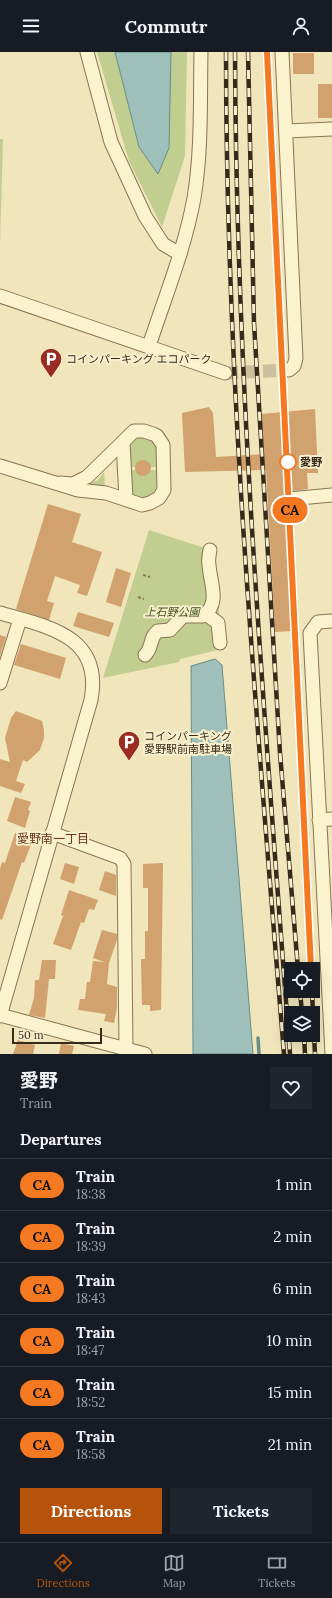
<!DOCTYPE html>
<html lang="en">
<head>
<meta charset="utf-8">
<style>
  :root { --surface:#171b24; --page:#20242c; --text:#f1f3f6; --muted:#9ea1a6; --line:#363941; --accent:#b45309 }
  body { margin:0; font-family:Lora,"Noto Sans JP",serif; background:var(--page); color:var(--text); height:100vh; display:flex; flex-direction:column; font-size:15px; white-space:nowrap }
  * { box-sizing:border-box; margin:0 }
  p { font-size:13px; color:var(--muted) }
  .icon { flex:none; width:22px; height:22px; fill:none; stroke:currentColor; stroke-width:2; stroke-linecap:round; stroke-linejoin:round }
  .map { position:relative; height:1002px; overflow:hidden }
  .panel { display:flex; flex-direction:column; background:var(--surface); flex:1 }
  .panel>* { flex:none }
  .badge { padding:0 8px; border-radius:13px; font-size:14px; line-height:26px }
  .buttons { position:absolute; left:284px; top:910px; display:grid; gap:8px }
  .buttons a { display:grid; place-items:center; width:36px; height:36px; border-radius:0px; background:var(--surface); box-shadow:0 4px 16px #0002; font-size:20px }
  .scale { position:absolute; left:12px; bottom:10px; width:90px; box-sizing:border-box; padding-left:4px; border:2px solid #362a1a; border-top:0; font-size:11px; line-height:14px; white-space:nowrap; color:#362a1a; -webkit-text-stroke:3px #f7efcb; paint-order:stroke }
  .map>.badge { position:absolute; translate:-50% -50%; box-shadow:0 0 0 2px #fff }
  h2 { padding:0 20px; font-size:15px; line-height:36px }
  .round { display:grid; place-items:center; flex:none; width:42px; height:42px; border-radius:0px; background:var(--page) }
  .head { display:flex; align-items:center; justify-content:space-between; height:68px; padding:0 20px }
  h1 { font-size:19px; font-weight:700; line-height:30px }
  .cta { display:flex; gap:8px; margin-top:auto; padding:8px 20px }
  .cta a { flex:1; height:46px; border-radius:0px; background:var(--accent); color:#fff; font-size:16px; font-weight:700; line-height:46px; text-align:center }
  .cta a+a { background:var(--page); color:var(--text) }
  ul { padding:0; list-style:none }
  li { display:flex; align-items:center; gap:12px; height:52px; padding:0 20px; border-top:1px solid var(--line) }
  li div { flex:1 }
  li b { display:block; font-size:15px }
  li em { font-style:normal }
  li .badge { min-width:44px; font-weight:700; text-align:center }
  header { display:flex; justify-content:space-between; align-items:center; height:52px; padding:0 20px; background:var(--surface); font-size:18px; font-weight:700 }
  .tabs { display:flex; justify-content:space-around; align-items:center; height:56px; border-top:1px solid var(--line); background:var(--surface); font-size:11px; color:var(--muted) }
  .tabs a { display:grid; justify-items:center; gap:2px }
  .tabs .current { color:var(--accent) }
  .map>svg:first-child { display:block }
  .green { fill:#c1ce8f }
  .water { fill:#9fc0ba; stroke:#678e88 }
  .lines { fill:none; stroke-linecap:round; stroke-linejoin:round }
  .stream { stroke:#678e88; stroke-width:3.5 }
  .building { fill:#d1a16e }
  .minor-tunnel { stroke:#cbc09b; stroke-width:13; stroke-dasharray:13 6; stroke-linecap:butt }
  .minor-casing { stroke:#887554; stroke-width:15 }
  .path { stroke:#887554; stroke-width:2; stroke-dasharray:3 2; stroke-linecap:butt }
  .minor { stroke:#fbf2ce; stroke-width:13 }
  .rail-casing { stroke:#362a1a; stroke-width:4.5 }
  .rail { stroke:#f7efcb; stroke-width:3; stroke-dasharray:9; stroke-linecap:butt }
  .line-casing { stroke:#fff; stroke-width:9 }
  .line { stroke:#f47921; stroke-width:6 }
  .stop-dot { fill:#fff; stroke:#f47921; stroke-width:2 }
  .labels { text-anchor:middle; stroke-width:4; stroke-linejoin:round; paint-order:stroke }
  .poi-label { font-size:11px; fill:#362a1a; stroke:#f7efcb; text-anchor:start }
  .stop-label { font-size:11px; font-weight:bold; fill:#362a1a; stroke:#f7efcb; text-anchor:start }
  .park-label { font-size:11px; font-style:italic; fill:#41541f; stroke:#f7efcb }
  .neighbourhood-label { font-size:12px; fill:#652f17; stroke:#f7efcb }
</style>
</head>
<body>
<header><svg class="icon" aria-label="menu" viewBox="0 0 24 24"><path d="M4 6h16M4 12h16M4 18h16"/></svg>Commutr<svg class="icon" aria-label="person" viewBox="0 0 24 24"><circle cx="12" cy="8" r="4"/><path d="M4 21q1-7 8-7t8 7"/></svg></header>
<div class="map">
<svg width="332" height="1002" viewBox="0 0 332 1002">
  <rect width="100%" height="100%" fill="#f0e5bb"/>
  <!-- green -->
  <g class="green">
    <path d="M97,0H187L185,104L162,175L129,109Z"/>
    <path d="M0,87H3L0,193Z"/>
    <path d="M143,385L157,392L159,415H128C128,401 126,388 143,385Z"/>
    <path d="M128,418H159C159,423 160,431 158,436C155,447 136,451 131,440C128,434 129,424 128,418Z"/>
    <path d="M104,420L105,435L79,436L98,428Z"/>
    <path d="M149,478L214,499L222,597L180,607L179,610L103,626Z"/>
  </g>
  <!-- water -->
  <g class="water">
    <path d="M115,0H171L169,96L158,122L139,95Z"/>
    <path d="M215,607L222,613L253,1002H193L191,614Z"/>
  </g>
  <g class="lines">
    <!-- stream -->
    <path class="stream" d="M258,986L259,1002"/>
  </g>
  <!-- building -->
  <g class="building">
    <rect x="293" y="1" width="21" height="21"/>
    <rect x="318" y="32" width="14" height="34"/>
    <path d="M209,355L213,361L216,405L264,402L261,362L315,357L318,421H307L308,437L285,440L281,447L286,454L309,453V463L286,465L292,579L275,580L266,418L185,420L182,361Z"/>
    <circle cx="143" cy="416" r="8"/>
    <path d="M48,452L81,462L72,490L102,500L87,544L77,541L80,533L55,524L47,549L54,551L49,568L16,557Z"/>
    <path d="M116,516L131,521L121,555L106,550Z"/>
    <path d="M78,560L114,571L109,585L73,574Z"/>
    <path d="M0,583L6,585L0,604Z"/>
    <path d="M21,592L66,606L60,627L14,613Z"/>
    <path d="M16,659L42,669L44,678V686L40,698L27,710L23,708L16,729L25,732L21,741L0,734V707L10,710L5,686L11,666Z"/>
    <path d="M15,745L31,750L28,758L30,759L25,776L7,769Z"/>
    <path d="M15,781L33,787L24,811L22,810L2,868L0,867V817L2,810L5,811Z"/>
    <path d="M65,811L79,815L74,832L60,827Z"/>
    <path d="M163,811L161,958L150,959V953H142L141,907H145V879H148V836H143V812Z"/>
    <path d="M105,819L116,823V844L99,838Z"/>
    <path d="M69,838L98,848L94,858L89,857L84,871L81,870L71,898L53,892L63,864L61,863Z"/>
    <path d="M102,878L117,882V888L109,911L107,932L117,935V956L114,971L104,969L106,962L78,958L80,947H85L87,930H90L93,909L104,910L93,906Z"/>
    <path d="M42,908H56L55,927H49L45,966L29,963L34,946L35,928H39Z"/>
    <path d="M18,988L35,993L33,1002H13Z"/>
    <path d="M61,991L74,994L72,1002H59Z"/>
  </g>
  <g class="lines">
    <!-- minor-tunnel -->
    <path class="minor-tunnel" d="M225,321L289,318"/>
    <!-- minor casing -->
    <g class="minor-casing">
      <g id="minor">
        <path d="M87,0L111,90L145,164L163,192L180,202"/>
        <path d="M282,0L296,306L294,314L289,318"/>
        <path d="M286,79L332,77"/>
        <path d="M0,244L225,321"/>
        <path d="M149,294C165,245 185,196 194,146C202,98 200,48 201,0"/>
        <path d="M123,390L126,447"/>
        <path d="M0,414L78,438L106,441L142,453L150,451L159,446L164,438L163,393L157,384L153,382L144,379H134L87,425L73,432L60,431"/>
        <path d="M289,447L332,443"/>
        <path d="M0,561C49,575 103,584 91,648L0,964"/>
        <path d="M206,562L218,571L220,591"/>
        <path d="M145,603C153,596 149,585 158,579L170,578L183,564H203C221,552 210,530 209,513C208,508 209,503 210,498"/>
        <path d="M0,631L20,567"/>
        <path d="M319,768L332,767"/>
        <path d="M0,963L126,997L124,812L120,806L52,781"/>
        <path d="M126,997L145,1002"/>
        <path d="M332,1002L310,581L318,570L332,569"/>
      </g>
    </g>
    <!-- path -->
    <g class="path">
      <path d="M143,523L150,525"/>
      <path d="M138,545L144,547"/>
    </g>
    <!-- minor -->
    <use href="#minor" class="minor"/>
    <!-- rail casing -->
    <g class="rail-casing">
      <g id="rail">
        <path d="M226,0C226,335 257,668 284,1002"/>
        <path d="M235,0C236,335 265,668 290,1002"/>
        <path d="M248,0L254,271L280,701L298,917"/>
        <path d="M267,0L311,917"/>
        <path d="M300,939L302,961"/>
        <path d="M312,939L313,961"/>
        <path d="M313,964L315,1002"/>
        <path d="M304,983L305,1002"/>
      </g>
    </g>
    <!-- rail -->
    <use href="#rail" class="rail"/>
  </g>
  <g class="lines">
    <!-- line casing -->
    <g class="line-casing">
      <path id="line" d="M267,0L311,917"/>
    </g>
    <!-- line -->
    <use href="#line" class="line"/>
  </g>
  <!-- icons -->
  <defs>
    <g id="parking-pin" transform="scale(1.15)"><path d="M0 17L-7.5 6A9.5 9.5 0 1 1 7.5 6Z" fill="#9a2c21" stroke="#f7efcb"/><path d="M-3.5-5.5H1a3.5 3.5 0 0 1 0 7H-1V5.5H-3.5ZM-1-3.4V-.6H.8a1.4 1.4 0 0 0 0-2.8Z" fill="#fff"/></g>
  </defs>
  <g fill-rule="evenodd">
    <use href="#parking-pin" x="51" y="307"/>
    <use href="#parking-pin" x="129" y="690"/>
  </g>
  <!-- markers -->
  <circle class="stop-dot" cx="288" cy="410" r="8"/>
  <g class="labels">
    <!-- poi labels -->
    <g class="poi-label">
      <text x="66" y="311">コインパーキング エコパーク</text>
      <text x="144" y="688">コインパーキング<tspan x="144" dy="13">愛野駅前南駐車場</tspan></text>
    </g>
    <!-- stop labels -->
    <g class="stop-label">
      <text x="300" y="414">愛野</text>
    </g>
    <!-- park labels -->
    <g class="park-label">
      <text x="172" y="564">上石野公園</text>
    </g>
    <!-- neighbourhood labels -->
    <g class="neighbourhood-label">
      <text x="53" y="791">愛野南一丁目</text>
    </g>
  </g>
</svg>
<div class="buttons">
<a><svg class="icon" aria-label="locate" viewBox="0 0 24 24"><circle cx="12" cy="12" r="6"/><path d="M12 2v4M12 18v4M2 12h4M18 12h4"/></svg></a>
<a><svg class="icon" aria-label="layers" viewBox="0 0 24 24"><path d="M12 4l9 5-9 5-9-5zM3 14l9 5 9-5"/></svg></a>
</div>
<div class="scale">50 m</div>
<b class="badge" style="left:290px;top:458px;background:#f47921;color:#111">CA</b>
</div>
<section class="panel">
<div class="head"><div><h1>愛野</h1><p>Train</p></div><a class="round"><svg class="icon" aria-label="heart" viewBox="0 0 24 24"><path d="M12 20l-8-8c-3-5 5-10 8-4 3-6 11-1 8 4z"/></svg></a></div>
<h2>Departures</h2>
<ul>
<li><span class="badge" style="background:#f47921;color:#111">CA</span><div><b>Train</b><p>18:38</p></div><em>1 min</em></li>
<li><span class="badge" style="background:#f47921;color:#111">CA</span><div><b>Train</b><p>18:39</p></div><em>2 min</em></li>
<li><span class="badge" style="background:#f47921;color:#111">CA</span><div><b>Train</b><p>18:43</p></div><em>6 min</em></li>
<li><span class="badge" style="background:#f47921;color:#111">CA</span><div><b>Train</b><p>18:47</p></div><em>10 min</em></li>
<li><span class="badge" style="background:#f47921;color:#111">CA</span><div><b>Train</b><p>18:52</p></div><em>15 min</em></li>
<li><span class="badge" style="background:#f47921;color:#111">CA</span><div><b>Train</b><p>18:58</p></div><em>21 min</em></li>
</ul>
<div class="cta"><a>Directions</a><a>Tickets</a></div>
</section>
<nav class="tabs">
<a class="current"><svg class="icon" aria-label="directions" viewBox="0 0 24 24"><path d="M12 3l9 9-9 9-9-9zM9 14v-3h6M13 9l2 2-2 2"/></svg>Directions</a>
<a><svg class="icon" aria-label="map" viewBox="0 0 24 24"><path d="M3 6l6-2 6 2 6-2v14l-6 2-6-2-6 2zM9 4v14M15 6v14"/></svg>Map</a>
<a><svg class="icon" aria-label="tickets" viewBox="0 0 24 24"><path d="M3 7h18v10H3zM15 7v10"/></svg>Tickets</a>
</nav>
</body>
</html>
